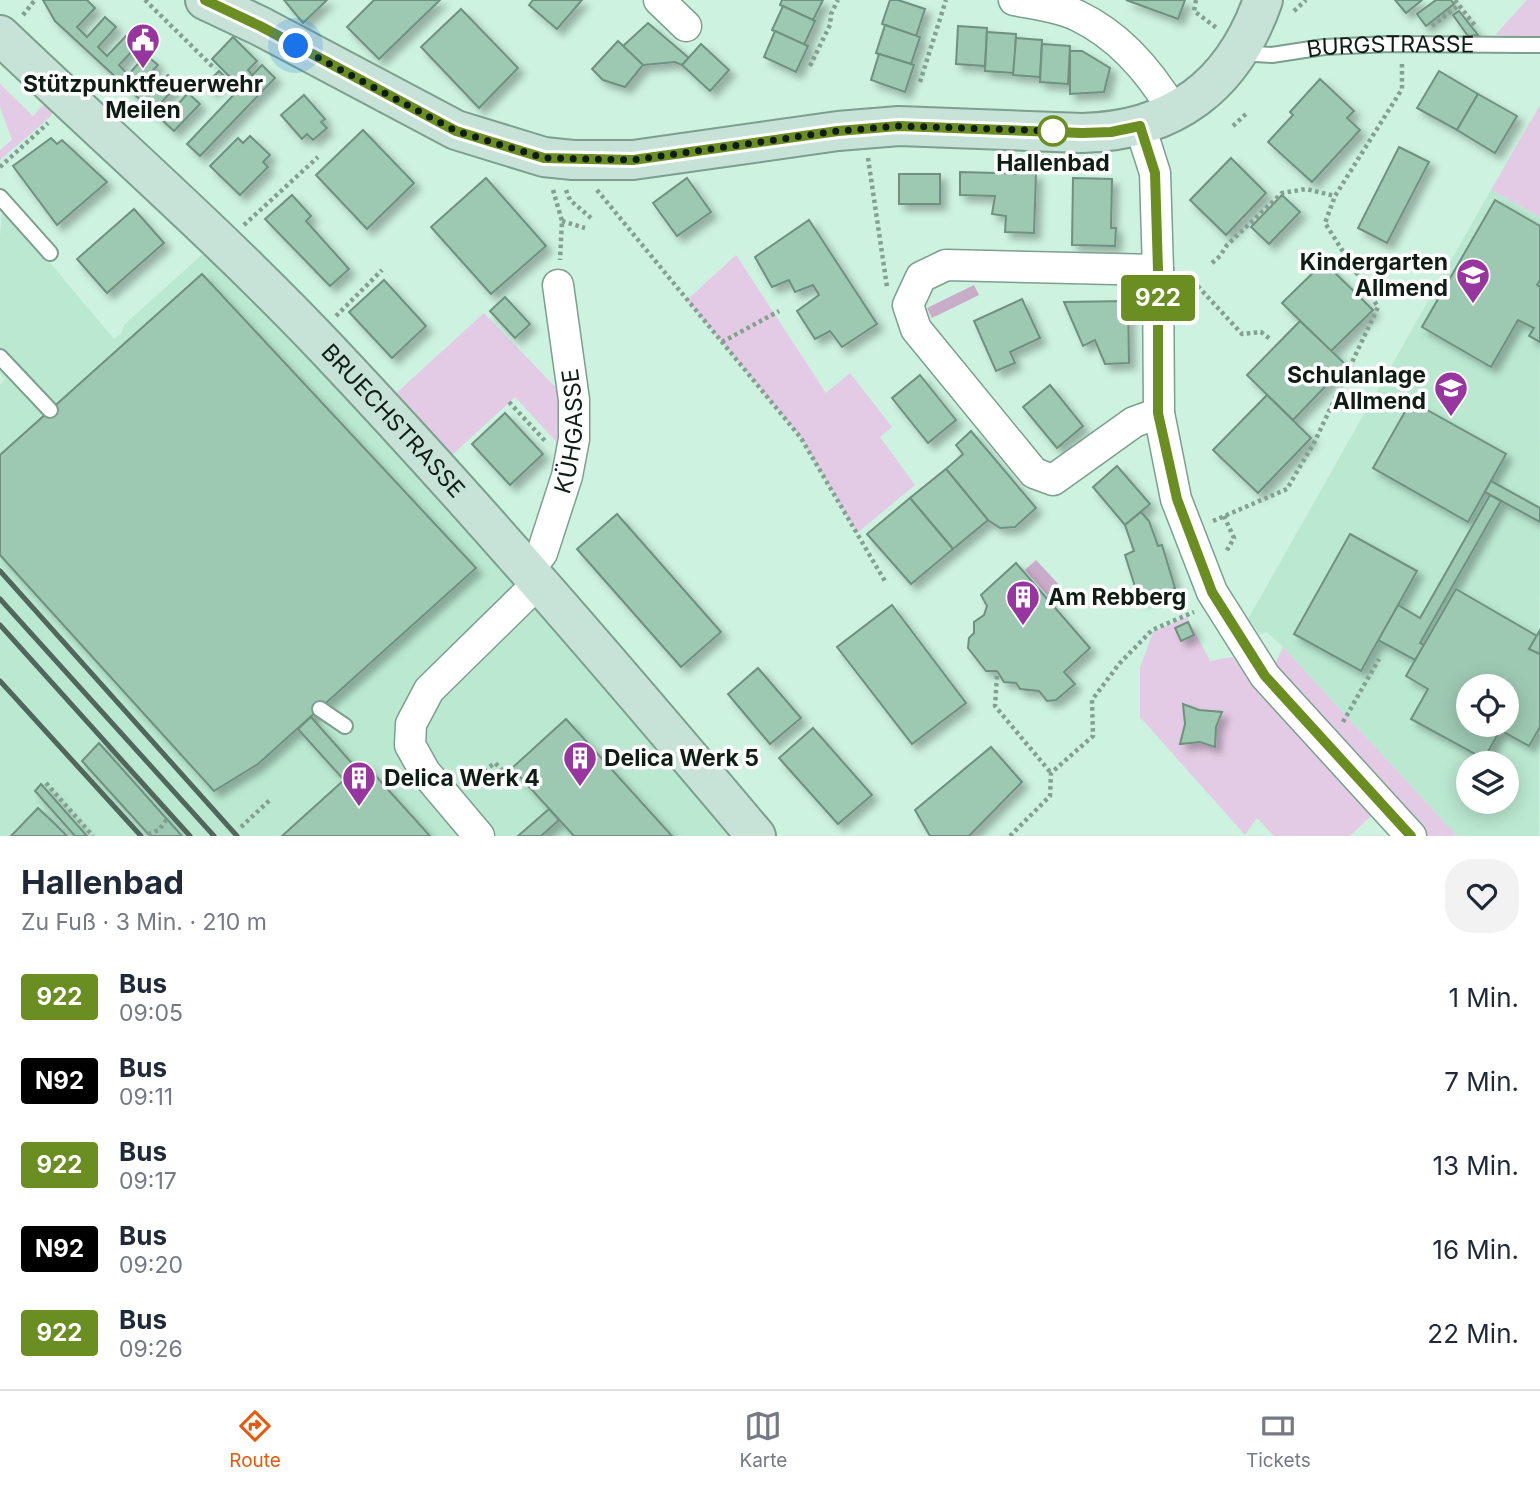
<!DOCTYPE html>
<html lang="de">
<head>
<meta charset="utf-8">
<style>
  :root { --surface:#fff; --page:#f2f2f3; --text:#1f2937; --muted:#747a83; --line:#e0e1e3; --accent:#ea580c }
  body { margin:0; font-family:Inter,sans-serif; background:var(--page); color:var(--text); height:100vh; display:flex; flex-direction:column; font-size:26px; white-space:nowrap }
  * { box-sizing:border-box; margin:0 }
  p { font-size:23px; color:var(--muted) }
  .icon { flex:none; width:38px; height:38px; fill:none; stroke:currentColor; stroke-width:2; stroke-linecap:round; stroke-linejoin:round }
  .map { position:relative; height:836px; overflow:hidden }
  .details { display:flex; flex-direction:column; background:var(--surface); flex:1 }
  .details>* { flex:none }
  .badge { padding:0 14px; border-radius:5px; font-size:24px; line-height:46px }
  .tools { position:absolute; left:1456px; top:674px; display:grid; gap:14px }
  .tools a { display:grid; place-items:center; width:63px; height:63px; border-radius:50%; background:var(--surface); box-shadow:0 4px 18px #0003; font-size:35px }
  .you { position:absolute; width:35px; height:35px; margin:-18px; border:5px solid #fff; border-radius:50%; background:#1a73e8; box-shadow:0 0 0 10px #1a73e833 }
  .map>.badge { position:absolute; translate:-50% -50%; box-shadow:0 0 0 4px #fff }
  .round { display:grid; place-items:center; flex:none; width:74px; height:74px; border-radius:28px; background:var(--page) }
  .head { display:flex; align-items:center; justify-content:space-between; height:119px; padding:0 21px }
  h1 { font-size:33px; font-weight:700; line-height:52px }
  ul { padding:0; list-style:none }
  li { display:flex; align-items:center; gap:21px; height:84px; padding:0 21px }
  li div { flex:1 }
  li b { display:block; font-size:26px }
  li em { font-style:normal }
  li .badge { min-width:77px; font-weight:700; text-align:center }
  .tab-bar { display:flex; justify-content:space-around; align-items:center; height:98px; border-top:2px solid var(--line); background:var(--surface); font-size:19px; color:var(--muted) }
  .tab-bar a { display:grid; justify-items:center; gap:4px }
  .tab-bar .on { color:var(--accent) }
  .map>svg:first-child { display:block }
  .built { fill:#bae8d1; fill-rule:evenodd }
  .green { fill:#e4cbe5 }
  .water { fill:#c9abca }
  .building { fill:#9dc9b3; stroke:#6f9180; stroke-width:2; fill-rule:evenodd; filter:url(#shadow) }
  .lines { fill:none; stroke-linecap:round; stroke-linejoin:round }
  .lane-casing { stroke:#7c9f8e; stroke-width:18 }
  .street-casing { stroke:#7c9f8e; stroke-width:33 }
  .secondary-casing { stroke:#7c9f8e; stroke-width:42 }
  .path { stroke:#84a091; stroke-width:4.5; stroke-dasharray:3.5 3.5; stroke-linecap:butt }
  .lane { stroke:#fff; stroke-width:14 }
  .street { stroke:#fff; stroke-width:30 }
  .secondary { stroke:#c7e3d7; stroke-width:38 }
  .rail { stroke:#51675c; stroke-width:5 }
  .line-casing { stroke:#fff; stroke-width:16 }
  .line { stroke:#6b8e23; stroke-width:10 }
  .walk { stroke:#0f1d16; stroke-width:7; stroke-dasharray:0 12.6 }
  .stop-dot { fill:#fff; stroke:#6b8e23; stroke-width:3.5 }
  .labels { text-anchor:middle; stroke-width:7; stroke-linejoin:round; paint-order:stroke }
  .street-label { font-size:23px; fill:#0f1d16; stroke:#fff }
  .poi-label { font-size:23px; font-weight:bold; fill:#0f1d16; stroke:#fff; text-anchor:start }
  .stop-label { font-size:23px; font-weight:bold; fill:#0f1d16; stroke:#fff }
</style>
</head>
<body>
<div class="map">
<svg width="1540" height="836" viewBox="0 0 1540 836">
  <defs>
    <filter id="shadow"><feDropShadow dx="6" dy="6" stdDeviation="3.5" flood-color="#0004"/></filter>
  </defs>
  <rect width="100%" height="100%" fill="#cdf2df"/>
  <!-- built -->
  <g class="built">
    <path d="M1491,190L1540,217L1539,836H1457L1283,647L1267,632L1260,634L1248,619ZM1468,686H1507V724H1468ZM1468,763H1507V802H1468Z"/>
    <path d="M2,211L8,213L114,339L121,334L124,325L206,251L308,357L458,519L732,836H0V385L5,379L0,374V238Z"/>
  </g>
  <!-- green -->
  <g class="green">
    <path d="M1527,0H1540V37L1495,35Z"/>
    <path d="M0,84L33,116L44,104L53,112L50,117L0,160V150L12,140L0,107Z"/>
    <path d="M1540,105V217L1491,190Z"/>
    <path d="M736,255L826,393L850,373L892,427L880,437L915,485L857,533L801,438L687,300Z"/>
    <path d="M484,313L566,398L563,449L515,397L449,458L393,396Z"/>
    <path d="M1187,617L1210,661L1232,657L1266,700L1373,814L1350,836H1274L1257,818L1245,835L1140,717V668L1153,632Z"/>
    <path d="M1283,647L1457,836H1425L1273,669Z"/>
  </g>
  <!-- water -->
  <g class="water">
    <path d="M974,285L979,295L932,318L927,308Z"/>
    <path d="M1036,560L1062,588L1050,598L1025,570Z"/>
  </g>
  <!-- building -->
  <g class="building">
    <path d="M43,0H87L95,8L77,27L87,37L105,17L116,27L98,47L107,56L126,36L137,46L119,65L128,75L146,55L158,65L139,85L149,95L168,75L178,84L160,104L169,114L188,93L200,104L174,131L55,21Z"/>
    <path d="M284,0H327L303,23Z"/>
    <path d="M374,0H440L379,59L347,27Z"/>
    <path d="M533,0H582L557,29L529,5Z"/>
    <path d="M782,0H823L813,20L780,5Z"/>
    <path d="M890,0H898L925,9L916,36L882,24Z"/>
    <path d="M1126,0H1185L1178,19Z"/>
    <path d="M1395,0H1422L1406,13Z"/>
    <path d="M1436,0H1451L1454,4L1426,26L1417,14Z"/>
    <path d="M783,6L815,21L804,45L772,30Z"/>
    <path d="M461,9L518,68L479,108L421,47Z"/>
    <path d="M1459,11L1478,35L1468,36L1453,15Z"/>
    <path d="M648,23L689,58L682,65L675,62L643,65L623,46Z"/>
    <path d="M885,25L920,37L911,64L876,53Z"/>
    <path d="M958,26L987,28L985,66L956,64Z"/>
    <path d="M775,31L808,46L796,72L764,57Z"/>
    <path d="M987,32L1016,34L1014,73L985,71Z"/>
    <path d="M233,37L257,61L248,70L253,76L241,88L212,59Z"/>
    <path d="M1016,38L1042,40L1040,77L1013,75Z"/>
    <path d="M618,41L643,65L625,87L603,80L592,69Z"/>
    <path d="M701,44L729,70L710,91L682,65Z"/>
    <path d="M1042,44L1070,46L1068,84L1040,82Z"/>
    <path d="M1070,51H1082L1110,68L1104,92L1070,94Z"/>
    <path d="M879,54L914,65L905,92L871,80Z"/>
    <path d="M262,65L275,78L200,156L187,144Z"/>
    <path d="M219,71L225,77L212,91L205,85Z"/>
    <path d="M1439,71L1478,94L1457,130L1417,108Z"/>
    <path d="M1320,79L1354,111L1347,118L1360,130L1312,182L1268,142L1293,115L1290,112Z"/>
    <path d="M1478,94L1517,116L1495,153L1457,130Z"/>
    <path d="M304,95L325,119L321,122L327,128L313,140L307,134L302,139L281,115Z"/>
    <path d="M363,130L414,183L367,229L316,175Z"/>
    <path d="M250,136L270,155L263,162L268,167L240,195L210,166L238,138L243,143Z"/>
    <path d="M51,138L57,144L62,140L107,182L57,225L13,166Z"/>
    <path d="M1399,147L1429,162L1387,243L1358,228Z"/>
    <path d="M1231,158L1266,193L1226,235L1190,200Z"/>
    <path d="M960,172L1036,174L1034,233L1005,232L1006,216L992,214L995,196L960,195Z"/>
    <rect x="899" y="174" width="41" height="30"/>
    <path d="M486,178L546,246L491,294L431,227Z"/>
    <path d="M687,178L711,212L677,236L653,203Z"/>
    <path d="M1073,178L1112,179L1111,228H1116L1115,246L1072,245Z"/>
    <path d="M292,195L311,216L306,221L349,269L330,286L265,219Z"/>
    <path d="M1282,195L1300,212L1269,244L1251,227Z"/>
    <path d="M1495,200L1540,226V280L1537,285L1540,287V342L1529,336L1534,328L1518,320L1491,367L1422,327Z"/>
    <path d="M134,209L164,243L107,293L77,259Z"/>
    <path d="M809,220L877,324L842,347L830,331L815,339L797,311L819,295L813,285L795,292L789,280L772,287L755,257Z"/>
    <path d="M1324,262L1373,310L1331,351L1282,303Z"/>
    <path d="M202,274L476,568L258,764L214,791L0,555V455Z"/>
    <path d="M384,280L426,326L392,358L349,312Z"/>
    <path d="M505,297L530,324L515,338L490,311Z"/>
    <path d="M1022,299L1040,338L1010,352L1015,363L996,371L974,321Z"/>
    <path d="M1128,301L1129,363L1105,364L1095,340L1083,346L1064,302Z"/>
    <path d="M1300,321L1346,365L1293,420L1247,375Z"/>
    <path d="M920,375L956,420L928,443L892,398Z"/>
    <path d="M1050,385L1083,426L1057,448L1023,407Z"/>
    <path d="M1267,395L1311,438L1258,493L1213,450Z"/>
    <path d="M1411,401L1506,454L1468,522L1373,468Z"/>
    <path d="M505,413L543,454L510,485L472,444Z"/>
    <path d="M971,431L1036,508L1015,527L1000,528L988,520L946,469L963,454L956,445Z"/>
    <path d="M1117,466L1150,504L1125,525L1093,487Z"/>
    <path d="M946,469L988,520L953,549L910,498Z"/>
    <path d="M1491,481L1540,508V522L1485,492Z"/>
    <path d="M1490,495L1501,501L1420,643L1424,645L1415,660L1378,640L1398,605L1420,618Z"/>
    <path d="M910,498L953,549L911,584L867,534Z"/>
    <path d="M1141,512L1149,521L1158,546L1162,545L1175,588L1139,599L1125,555L1134,551L1125,525Z"/>
    <path d="M617,514L721,632L681,667L577,549Z"/>
    <path d="M1350,534L1417,571L1361,671L1294,634Z"/>
    <path d="M1016,563L1090,648L1064,672L1075,684L1056,700L1047,701L1039,691L1020,689L1016,683L1004,682L997,671H986L968,648L969,638L974,633V622L984,615L987,606L981,595Z"/>
    <path d="M1456,589L1537,636L1529,649L1540,654V727L1529,746L1500,730L1484,759L1411,719L1428,689L1406,676ZM1468,686H1507V724H1468Z"/>
    <path d="M892,605L966,703L912,744L837,647Z"/>
    <path d="M1188,622L1194,635L1181,641L1175,628Z"/>
    <path d="M1540,630V654L1529,649Z"/>
    <path d="M758,668L801,718L770,744L728,694Z"/>
    <path d="M1183,704L1199,710L1222,712L1216,727L1215,747L1200,742L1180,744L1185,724Z"/>
    <path d="M311,717L357,769L344,780L298,729Z"/>
    <path d="M566,719L672,836H574L512,768Z"/>
    <path d="M813,728L872,795L838,824L779,758Z"/>
    <path d="M99,743L182,836H150L82,761Z"/>
    <path d="M991,747L1022,782L969,836H930L915,810Z"/>
    <path d="M364,763L430,836H282L344,780Z"/>
    <path d="M41,784L87,836H75L35,791Z"/>
    <path d="M38,808L56,825L67,836H11Z"/>
    <path d="M549,809L559,820L541,836H518Z"/>
  </g>
  <g class="lines">
    <!-- lane casing -->
    <g class="lane-casing">
      <g id="lane">
        <path id="s1" d="M1243,47L1255,54L1272,55L1324,47L1389,44L1540,45"/>
        <path d="M0,197L50,253"/>
        <path d="M0,357L50,410"/>
        <path d="M320,709L345,726"/>
      </g>
    </g>
    <!-- street casing -->
    <g class="street-casing">
      <g id="street">
        <path d="M659,0L686,26"/>
        <path d="M1014,0C1034,4 1060,7 1078,16C1120,36 1151,73 1174,112"/>
        <path d="M1140,126L1155,173L1158,270L1159,413L1176,499L1212,592L1265,676L1411,836"/>
        <path d="M1158,270L946,265L921,277L908,305L916,329L1034,473L1053,480L1134,422L1159,413"/>
        <path id="s2" d="M528,571L542,553L567,476L574,439V400L558,285"/>
        <path d="M479,836L425,772L410,745L411,724L429,690L539,582"/>
      </g>
    </g>
    <!-- secondary casing -->
    <g class="secondary-casing">
      <g id="secondary">
        <path d="M205,0L260,26L456,130L544,157L573,160H633L838,131L899,126L1082,133C1173,131 1233,86 1263,0"/>
        <path id="s3" d="M0,35C110,140 224,240 328,350C476,507 617,671 756,836"/>
      </g>
    </g>
    <!-- path -->
    <g class="path">
      <path d="M145,0L215,69"/>
      <path d="M1196,0L1194,11L1218,29"/>
      <path d="M1455,0L1476,27"/>
      <path d="M1294,11L1306,0"/>
      <path d="M23,15L35,0"/>
      <path d="M1432,26L1459,5"/>
      <path d="M810,66L830,25L831,14L838,0"/>
      <path d="M920,82L946,0"/>
      <path d="M1233,126L1248,112"/>
      <path d="M868,158L887,287"/>
      <path d="M0,167L48,123"/>
      <path d="M553,190L562,221L560,260"/>
      <path d="M566,190L570,200L591,218"/>
      <path d="M597,190L801,438L886,583"/>
      <path d="M562,221L585,228"/>
      <path d="M244,225L318,157"/>
      <path d="M1212,263L1220,256L1227,245L1282,193L1306,189L1335,196"/>
      <path d="M1193,281L1242,334L1261,332L1270,339"/>
      <path d="M336,316L382,270"/>
      <path d="M722,342L779,311"/>
      <path d="M509,402L547,443"/>
      <path d="M1224,516L1234,538L1226,552"/>
      <path d="M1213,521L1287,489L1315,441L1378,307L1325,223L1335,196L1402,89V62"/>
      <path d="M997,676L995,706L1051,773"/>
      <path d="M1343,722L1379,659"/>
      <path d="M46,783L93,836"/>
      <path d="M467,783L495,763L503,771"/>
      <path d="M241,827L271,799"/>
      <path d="M148,834L159,830L167,819"/>
      <path d="M1010,836L1050,796L1051,773L1093,736L1092,700L1119,664L1152,630L1194,612"/>
    </g>
    <!-- lane -->
    <use href="#lane" class="lane"/>
    <!-- street -->
    <use href="#street" class="street"/>
    <!-- secondary -->
    <use href="#secondary" class="secondary"/>
    <!-- rail -->
    <g class="rail">
      <path d="M0,571L237,836"/>
      <path d="M0,599L214,836"/>
      <path d="M0,625L190,836"/>
      <path d="M0,681L141,836"/>
    </g>
  </g>
  <g class="lines">
    <!-- line casing -->
    <g class="line-casing">
      <path id="line" d="M205,0L260,26L456,131L544,158L633,160L838,131L899,126L1082,133L1111,132L1140,126L1155,173L1158,270V413L1177,499L1189,531L1212,592L1265,676L1411,836"/>
    </g>
    <!-- line -->
    <use href="#line" class="line"/>
    <!-- walk -->
    <path class="walk" d="M296,46L456,131L544,158L633,160L838,131L899,126L1053,131"/>
  </g>
  <!-- icons -->
  <defs>
    <g id="civic-pin" transform="scale(1.75)"><path d="M0 17L-7.5 6A9.5 9.5 0 1 1 7.5 6Z" fill="#97369e" stroke="#fff"/><path d="M-.6-6.5H3V-4.5H.6V-3L4-1V1h2V6H-6V1h2V-1L-.6-3ZM-1.2 2.5V6h2.4V2.5Z" fill="#fff"/></g>
    <g id="school-pin" transform="scale(1.75)"><path d="M0 17L-7.5 6A9.5 9.5 0 1 1 7.5 6Z" fill="#97369e" stroke="#fff"/><path d="M0-5L7-2L0 1L-7-2ZM-4 1L0 2.5L4 1V4Q0 6-4 4Z" fill="#fff"/></g>
    <g id="building-pin" transform="scale(1.75)"><path d="M0 17L-7.5 6A9.5 9.5 0 1 1 7.5 6Z" fill="#97369e" stroke="#fff"/><path d="M-4-6H4V6H1V3H-1V6H-4ZM-2.5-4.3h1.7v1.8h-1.7ZM.8-4.3h1.7v1.8H.8ZM-2.5-1h1.7V.8h-1.7ZM.8-1h1.7V.8H.8Z" fill="#fff"/></g>
  </defs>
  <g fill-rule="evenodd">
    <use href="#civic-pin" x="143" y="40"/>
    <use href="#school-pin" x="1473" y="275"/>
    <use href="#school-pin" x="1451" y="388"/>
    <use href="#building-pin" x="1023" y="597"/>
    <use href="#building-pin" x="580" y="758"/>
    <use href="#building-pin" x="359" y="778"/>
  </g>
  <!-- markers -->
  <circle class="stop-dot" cx="1053" cy="131" r="14"/>
  <g class="labels">
    <!-- street labels -->
    <g class="street-label">
      <text dy="8" stroke="none"><textPath href="#s1" startOffset="150">BURGSTRASSE</textPath></text>
      <text dy="8" stroke="none"><textPath href="#s3" startOffset="551">BRUECHSTRASSE</textPath></text>
      <text dy="8" stroke="none"><textPath href="#s2" startOffset="149">KÜHGASSE</textPath></text>
    </g>
    <!-- poi labels -->
    <g class="poi-label">
      <text x="143" y="92" text-anchor="middle">Stützpunktfeuerwehr<tspan x="143" dy="26">Meilen</tspan></text>
      <text x="1448" y="270" text-anchor="end">Kindergarten<tspan x="1448" dy="26">Allmend</tspan></text>
      <text x="1426" y="383" text-anchor="end">Schulanlage<tspan x="1426" dy="26">Allmend</tspan></text>
      <text x="1048" y="605">Am Rebberg</text>
      <text x="604" y="766">Delica Werk 5</text>
      <text x="384" y="786">Delica Werk 4</text>
    </g>
    <!-- stop labels -->
    <g class="stop-label">
      <text x="1053" y="171">Hallenbad</text>
    </g>
  </g>
</svg>
<div class="tools">
<a><svg class="icon" aria-label="locate" viewBox="0 0 24 24"><circle cx="12" cy="12" r="6"/><path d="M12 2v4M12 18v4M2 12h4M18 12h4"/></svg></a>
<a><svg class="icon" aria-label="layers" viewBox="0 0 24 24"><path d="M12 4l9 5-9 5-9-5zM3 14l9 5 9-5"/></svg></a>
</div>
<div class="you" style="left:296px;top:46px"></div>
<b class="badge" style="left:1158px;top:298px;background:#6b8e23;color:#fff">922</b>
</div>
<section class="details">
<div class="head"><div><h1>Hallenbad</h1><p>Zu Fuß · 3 Min. · 210 m</p></div><a class="round"><svg class="icon" aria-label="heart" viewBox="0 0 24 24"><path d="M12 20l-8-8c-3-5 5-10 8-4 3-6 11-1 8 4z"/></svg></a></div>
<ul>
<li><span class="badge" style="background:#6b8e23;color:#fff">922</span><div><b>Bus</b><p>09:05</p></div><em>1 Min.</em></li>
<li><span class="badge" style="background:#000;color:#fff">N92</span><div><b>Bus</b><p>09:11</p></div><em>7 Min.</em></li>
<li><span class="badge" style="background:#6b8e23;color:#fff">922</span><div><b>Bus</b><p>09:17</p></div><em>13 Min.</em></li>
<li><span class="badge" style="background:#000;color:#fff">N92</span><div><b>Bus</b><p>09:20</p></div><em>16 Min.</em></li>
<li><span class="badge" style="background:#6b8e23;color:#fff">922</span><div><b>Bus</b><p>09:26</p></div><em>22 Min.</em></li>
</ul>
</section>
<nav class="tab-bar">
<a class="on"><svg class="icon" aria-label="directions" viewBox="0 0 24 24"><path d="M12 3l9 9-9 9-9-9zM9 14v-3h6M13 9l2 2-2 2"/></svg>Route</a>
<a><svg class="icon" aria-label="map" viewBox="0 0 24 24"><path d="M3 6l6-2 6 2 6-2v14l-6 2-6-2-6 2zM9 4v14M15 6v14"/></svg>Karte</a>
<a><svg class="icon" aria-label="tickets" viewBox="0 0 24 24"><path d="M3 7h18v10H3zM15 7v10"/></svg>Tickets</a>
</nav>
</body>
</html>
